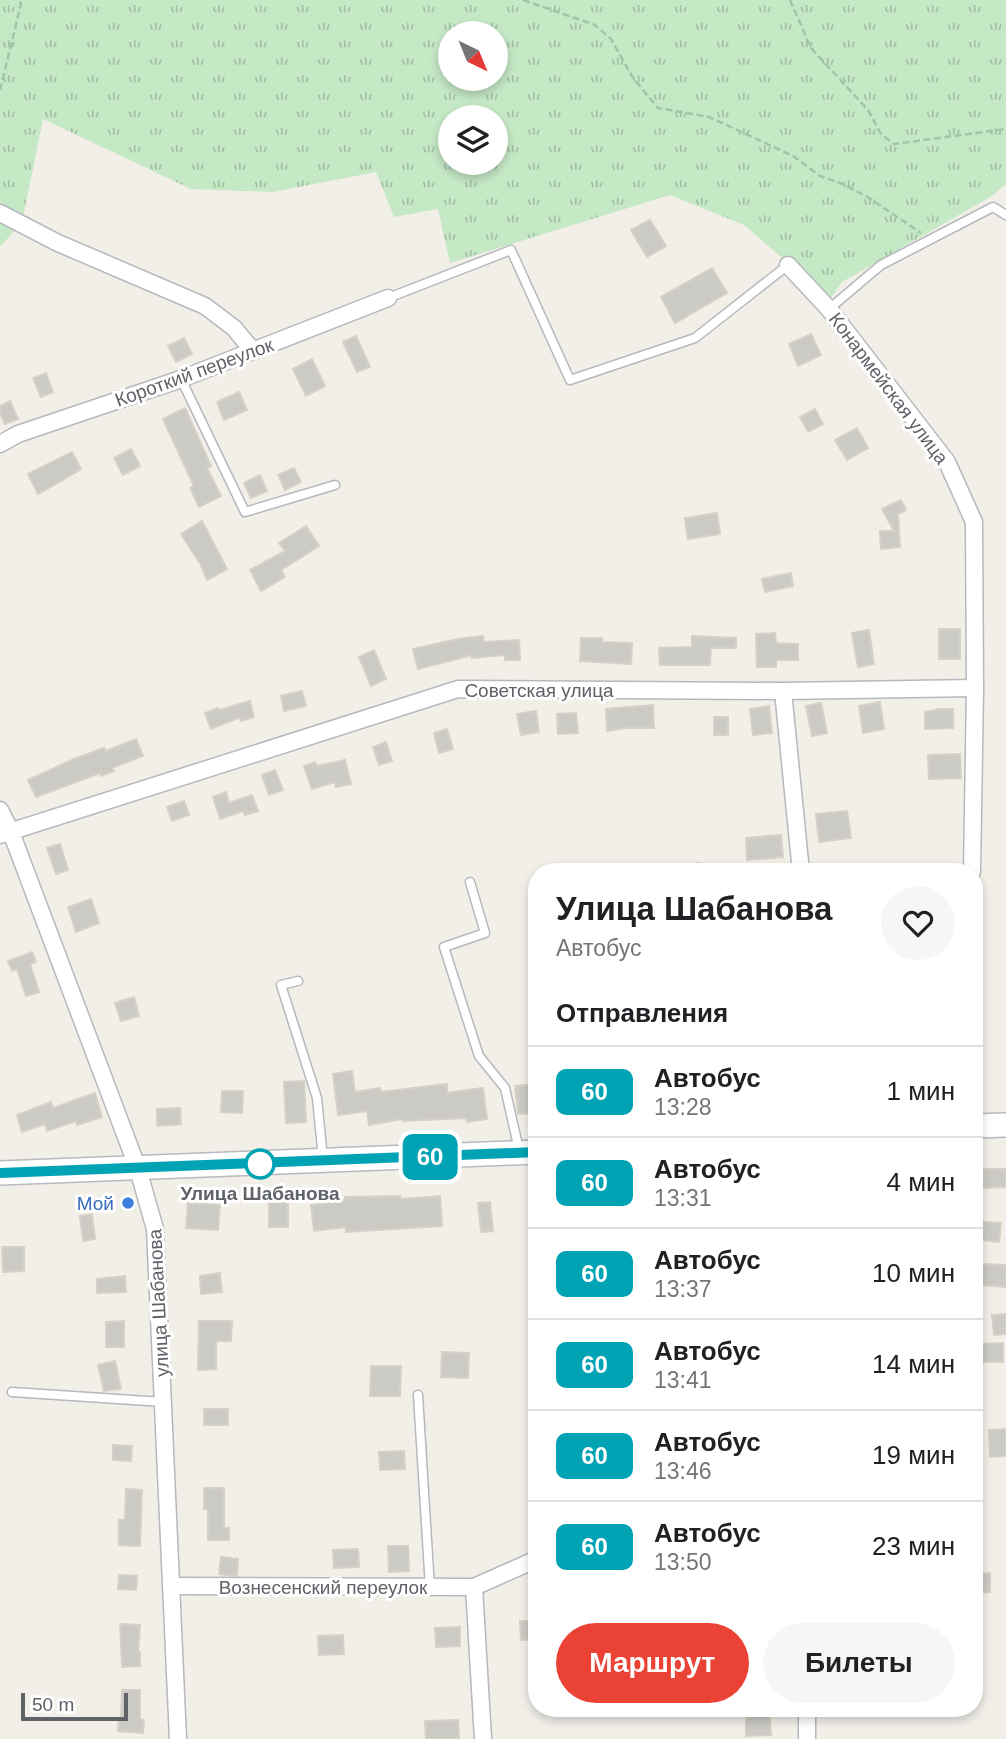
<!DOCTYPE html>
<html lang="ru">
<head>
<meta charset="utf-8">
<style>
  :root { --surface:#fff; --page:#f6f6f6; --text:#202124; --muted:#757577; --line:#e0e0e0; --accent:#ea4335 }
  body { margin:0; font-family:Arial,sans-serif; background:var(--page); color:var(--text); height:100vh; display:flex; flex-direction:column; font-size:26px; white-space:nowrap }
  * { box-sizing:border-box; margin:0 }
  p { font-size:23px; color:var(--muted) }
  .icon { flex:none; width:38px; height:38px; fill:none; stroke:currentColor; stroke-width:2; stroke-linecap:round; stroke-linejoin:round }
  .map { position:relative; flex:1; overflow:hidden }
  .sheet { position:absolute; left:528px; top:863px; width:455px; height:854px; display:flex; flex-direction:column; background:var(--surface); border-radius:28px; box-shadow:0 4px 10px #0003 }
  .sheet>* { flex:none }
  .badge { padding:0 14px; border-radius:10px; font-size:24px; line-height:46px }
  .needle { width:46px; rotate:137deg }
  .controls { position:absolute; left:438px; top:21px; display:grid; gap:14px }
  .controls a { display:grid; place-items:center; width:70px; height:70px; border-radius:50%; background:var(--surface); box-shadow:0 4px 10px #0003; font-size:35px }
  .scale { position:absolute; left:21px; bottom:18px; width:107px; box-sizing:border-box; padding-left:7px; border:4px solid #5f6368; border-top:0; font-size:19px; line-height:24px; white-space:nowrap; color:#5f6368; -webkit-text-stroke:5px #fff; paint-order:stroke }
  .map>.badge { position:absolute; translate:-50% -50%; box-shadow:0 0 0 4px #fff }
  h2 { padding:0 28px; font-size:26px; line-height:63px }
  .round { display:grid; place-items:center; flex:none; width:74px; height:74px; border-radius:37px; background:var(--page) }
  .overview { display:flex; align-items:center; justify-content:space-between; height:119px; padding:0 28px }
  h1 { font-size:33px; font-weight:800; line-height:52px }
  .primary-button { display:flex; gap:14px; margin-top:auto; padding:14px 28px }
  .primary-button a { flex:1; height:80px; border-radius:42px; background:var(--accent); color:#fff; font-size:28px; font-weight:800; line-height:80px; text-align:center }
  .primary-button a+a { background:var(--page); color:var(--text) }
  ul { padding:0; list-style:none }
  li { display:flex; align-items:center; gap:21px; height:91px; padding:0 28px; border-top:2px solid var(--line) }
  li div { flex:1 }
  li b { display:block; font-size:26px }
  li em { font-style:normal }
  li .badge { min-width:77px; font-weight:700; text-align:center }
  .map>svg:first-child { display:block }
  .grass { fill:url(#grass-tufts); fill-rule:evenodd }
  .building { fill:#cccac5; stroke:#d6d1c6; stroke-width:2 }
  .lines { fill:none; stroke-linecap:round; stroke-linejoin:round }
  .lane-casing { stroke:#b5b8bc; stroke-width:11 }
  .street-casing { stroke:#b5b8bc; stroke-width:19 }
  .secondary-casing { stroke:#b6babf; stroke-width:26 }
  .path { stroke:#9cc7a9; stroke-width:2.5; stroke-dasharray:7 3.5; stroke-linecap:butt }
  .lane { stroke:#fff; stroke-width:8 }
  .street { stroke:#fff; stroke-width:16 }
  .secondary { stroke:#fff; stroke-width:23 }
  .line-casing { stroke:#fff; stroke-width:16 }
  .line { stroke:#00a3b4; stroke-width:10 }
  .stop-dot { fill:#fff; stroke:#00a3b4; stroke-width:3.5 }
  .shop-dot { fill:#3f7fe0; stroke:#fff; stroke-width:2.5 }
  .labels { text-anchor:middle; stroke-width:6; stroke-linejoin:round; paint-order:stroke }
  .street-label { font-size:19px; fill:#5f6368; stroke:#fff }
  .stop-label { font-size:19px; font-weight:bold; fill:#5f6368; stroke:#fff }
  .shop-label { font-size:19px; fill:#366cbe; stroke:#fff; text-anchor:end }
</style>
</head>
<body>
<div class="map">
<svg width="1006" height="1739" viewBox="0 0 1006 1739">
  <defs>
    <pattern id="grass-tufts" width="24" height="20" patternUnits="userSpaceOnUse" patternTransform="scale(1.75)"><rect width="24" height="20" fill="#c5e8c5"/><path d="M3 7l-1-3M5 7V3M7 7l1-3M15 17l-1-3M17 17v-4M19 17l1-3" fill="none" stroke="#a3c0a4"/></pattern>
  </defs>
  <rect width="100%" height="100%" fill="#f1efe8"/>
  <!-- grass -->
  <path class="grass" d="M0,0H1006V184L992,196L842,282L830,299L744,225L670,195L450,263L438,209L394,217L376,172L273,192L191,189L43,119L22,222L0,247ZM450,33H495V79H450ZM450,117H495V163H450Z"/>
  <!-- building -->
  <g class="building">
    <path d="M650,220L666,246L647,257L631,230Z"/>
    <path d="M712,268L727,293L675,323L661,297Z"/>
    <path d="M811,334L821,355L798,366L789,344Z"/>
    <path d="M356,336L370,367L357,372L343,342Z"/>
    <path d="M184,338L192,354L176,362L168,346Z"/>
    <path d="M312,359L325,386L306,396L293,369Z"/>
    <path d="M46,373L53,392L41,397L33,378Z"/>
    <path d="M239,392L247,410L224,420L217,402Z"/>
    <path d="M10,401L18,419L5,424L0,413V406Z"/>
    <path d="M185,408L211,466L207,468L221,496L199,507L190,488L194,486L163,419Z"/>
    <path d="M815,409L823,424L808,432L800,417Z"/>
    <path d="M857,428L868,448L847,460L835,440Z"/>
    <path d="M131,449L140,466L123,475L114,458Z"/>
    <path d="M72,452L81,469L38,494L28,474Z"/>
    <path d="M294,468L301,482L285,490L278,475Z"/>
    <path d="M260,475L267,491L251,498L244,483Z"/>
    <path d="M901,500L906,510L898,514L900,547L881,549L880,531H894L882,509Z"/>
    <path d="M717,513L720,534L688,539L685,518Z"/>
    <path d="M202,521L227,569L207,580L201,565L181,534Z"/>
    <path d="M306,526L319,546L281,570L285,577L261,591L250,570L285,551L279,543Z"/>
    <path d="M791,573L793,586L765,592L762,579Z"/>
    <rect x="939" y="629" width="21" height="30"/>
    <path d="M869,630L874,664L858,667L852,633Z"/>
    <path d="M775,633L776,643L798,644V660H776V667H757L756,634Z"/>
    <path d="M483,636L484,642L519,640L520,660H505V655L472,658V655L418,669L413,649L458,639Z"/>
    <path d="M692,636L736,638V648H711L710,665H660L659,648L692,647Z"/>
    <path d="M581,638H602V642L632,643L631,664L580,661Z"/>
    <path d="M374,650L386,679L371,686L359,657Z"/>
    <path d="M302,691L306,706L284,711L281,696Z"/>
    <path d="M250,701L254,717L241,721L240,717L211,729L205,713L218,708L219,710Z"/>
    <path d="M880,702L884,729L863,733L859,706Z"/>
    <path d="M821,703L827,733L812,736L806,706Z"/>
    <path d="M653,705L654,728H625L607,731L606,709Z"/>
    <path d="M769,706L772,733L753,735L750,709Z"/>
    <path d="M939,709H953V728L925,729V712Z"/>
    <path d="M536,711L539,732L521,735L517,714Z"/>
    <path d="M576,713L578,733L558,734L557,714Z"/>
    <rect x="714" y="717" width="14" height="18"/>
    <path d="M447,729L453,749L439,753L434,733Z"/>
    <path d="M136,739L143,756L112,768L114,771L101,776L100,773L36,797L28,780L74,759L104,748L106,751Z"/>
    <path d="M386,742L392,761L379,765L373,747Z"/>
    <path d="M960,754L961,778L929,779L928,755Z"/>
    <path d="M345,760L351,784L336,787L335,782L312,789L304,766L315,762L317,766Z"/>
    <path d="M275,770L283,790L269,795L262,775Z"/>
    <path d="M226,792L229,803L252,795L258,811L245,815L243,811L220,819L213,797Z"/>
    <path d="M184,801L189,815L172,821L167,807Z"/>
    <path d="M847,811L851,838L819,842L816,814Z"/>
    <path d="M781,835L783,857L747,860L746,838Z"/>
    <path d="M60,844L68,870L56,874L47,848Z"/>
    <path d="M91,899L99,923L76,932L68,907Z"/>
    <path d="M32,952L36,962L30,964L39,992L26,996L17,969L12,971L8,961Z"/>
    <path d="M134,997L139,1016L121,1021L115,1003Z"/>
    <path d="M352,1071L355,1092L380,1088L381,1092L447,1084V1093L483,1088L487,1119L467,1122L466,1118L403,1121L402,1119L369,1125L367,1111L338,1115L333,1074Z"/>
    <path d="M304,1081L306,1122L286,1123L284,1082Z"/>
    <path d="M536,1084L537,1113L518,1114L515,1086Z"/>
    <path d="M222,1091H243L242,1113L221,1112Z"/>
    <path d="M95,1093L102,1117L77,1125L76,1121L47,1131L45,1124L22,1132L17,1115L51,1102L53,1108Z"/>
    <path d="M180,1108L181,1124L157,1126V1109Z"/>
    <path d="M984,1169H1006V1187L984,1188Z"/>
    <path d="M400,1196V1199L440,1196L442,1226L346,1232V1227L314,1231L311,1205L345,1200V1197Z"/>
    <rect x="269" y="1202" width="19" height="25"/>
    <path d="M490,1202L493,1231L481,1232L478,1203Z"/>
    <path d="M188,1203L220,1205L218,1230L186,1228Z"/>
    <path d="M92,1214L95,1239L83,1241L80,1216Z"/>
    <path d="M984,1222L1001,1223L999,1242L982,1240Z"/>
    <path d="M2,1247H24V1271L3,1272Z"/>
    <path d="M981,1264L1006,1265V1287L980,1285Z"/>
    <path d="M220,1273L222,1292L201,1294L200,1276Z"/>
    <path d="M125,1276L126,1292L97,1293V1279Z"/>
    <path d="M1006,1314V1334L994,1335L992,1315Z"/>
    <path d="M124,1321V1347H106V1322Z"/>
    <path d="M199,1321H232L231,1341H216V1369L198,1370Z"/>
    <path d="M1003,1343V1362H979L978,1344Z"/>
    <path d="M442,1352L469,1353L468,1378L441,1377Z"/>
    <path d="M115,1361L121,1389L104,1391L98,1365Z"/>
    <path d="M371,1366H401L400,1396H370Z"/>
    <rect x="204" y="1409" width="24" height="16"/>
    <path d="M1006,1429V1456L990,1457L989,1430Z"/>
    <path d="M113,1445L132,1446L131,1461L113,1460Z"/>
    <path d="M404,1451L405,1469L380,1470L379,1452Z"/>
    <path d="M204,1488H224V1528H229V1540H208V1509H204Z"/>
    <path d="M126,1489L142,1490L140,1546L119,1545V1520H125Z"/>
    <path d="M388,1546H408L409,1571L389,1572Z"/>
    <path d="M358,1549L359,1567L334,1568L333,1550Z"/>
    <path d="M221,1557L238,1559L237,1576L219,1574Z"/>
    <path d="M990,1573V1592L975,1593V1574Z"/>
    <path d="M119,1575L137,1576L136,1590L118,1589Z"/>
    <path d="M520,1621H537V1639L521,1640Z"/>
    <path d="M120,1624L140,1625L138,1652H140V1666L122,1667Z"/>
    <path d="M460,1627V1646L436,1647L435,1628Z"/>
    <path d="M343,1635L344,1654L319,1655L318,1636Z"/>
    <path d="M122,1690H140V1719L144,1720L143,1733L118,1731L119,1718H121Z"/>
    <path d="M748,1708H769L771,1735L746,1736V1718H748Z"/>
    <path d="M458,1720L459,1739H426L425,1721Z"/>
  </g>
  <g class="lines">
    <!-- lane casing -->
    <g class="lane-casing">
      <g id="lane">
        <path d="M388,298L511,250L570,380L695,338L788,265"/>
        <path d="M829,309L881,265L993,207L1006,215"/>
        <path d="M181,379L245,512L335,485"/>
        <path d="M687,872L698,868L732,872"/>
        <path d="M470,882L485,933L444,947L479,1056L505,1088L519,1150"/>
        <path d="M298,981L281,985L317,1098L323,1159"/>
        <path d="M12,1392L163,1402"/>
        <path d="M418,1395L430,1588"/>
      </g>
    </g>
    <!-- street casing -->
    <g class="street-casing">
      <g id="street">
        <path d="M0,213L58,243L205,306L234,328L253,351"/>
        <path d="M788,265L829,309L947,462L974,522L975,688L972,872"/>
        <path d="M0,444L18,434L181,379L388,298"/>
        <path d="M783,691L801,872"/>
        <path d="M0,810L11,832L138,1169L155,1229L178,1739"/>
        <path d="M0,835L458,689L783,691L975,688"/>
        <path d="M172,1586L474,1587L537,1559"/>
        <path d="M474,1587L483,1739"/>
        <path d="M807,1708V1739"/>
      </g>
    </g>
    <!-- secondary casing -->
    <g class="secondary-casing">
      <g id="secondary">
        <path d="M975,1126L1006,1125"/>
        <path d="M0,1173L537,1152"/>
      </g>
    </g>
    <!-- path -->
    <g class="path">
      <path d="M523,0L595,25L611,39L633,78L658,108L709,117L793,156L820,176L843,184L869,198L921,233"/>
      <path d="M790,0L811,48L868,110L881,134L894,144L1006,129"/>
      <path d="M0,90L21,4L19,0"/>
    </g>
    <!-- lane -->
    <use href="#lane" class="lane"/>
    <!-- street -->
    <use href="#street" class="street"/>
    <!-- secondary -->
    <use href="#secondary" class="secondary"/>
  </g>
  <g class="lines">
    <!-- line casing -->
    <g class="line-casing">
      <path id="line" d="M0,1173L537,1152"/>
    </g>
    <!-- line -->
    <use href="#line" class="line"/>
  </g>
  <!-- markers -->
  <circle class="stop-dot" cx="260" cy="1164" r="14"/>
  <circle class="shop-dot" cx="128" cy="1203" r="7"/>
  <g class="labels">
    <!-- street labels -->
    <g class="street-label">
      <text transform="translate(194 372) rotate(-20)" y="7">Короткий переулок</text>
      <text transform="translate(889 388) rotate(53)" y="7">Конармейская улица</text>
      <text x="539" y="697">Советская улица</text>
      <text transform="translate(158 1303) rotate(-93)" y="7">улица Шабанова</text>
      <text x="323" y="1594">Вознесенский переулок</text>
    </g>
    <!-- stop labels -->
    <g class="stop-label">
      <text x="260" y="1200">Улица Шабанова</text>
    </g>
    <!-- shop labels -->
    <g class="shop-label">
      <text x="114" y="1210">Мой</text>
    </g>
  </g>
</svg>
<div class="controls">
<a><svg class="needle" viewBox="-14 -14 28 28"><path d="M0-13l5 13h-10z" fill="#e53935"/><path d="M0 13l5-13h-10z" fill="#757577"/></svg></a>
<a><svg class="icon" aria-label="layers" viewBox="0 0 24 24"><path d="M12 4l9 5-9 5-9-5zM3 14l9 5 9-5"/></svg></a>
</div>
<div class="scale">50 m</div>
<b class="badge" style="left:430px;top:1157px;background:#00a3b4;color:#fff">60</b>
<section class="sheet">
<div class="overview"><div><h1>Улица Шабанова</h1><p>Автобус</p></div><a class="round"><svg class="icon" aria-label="heart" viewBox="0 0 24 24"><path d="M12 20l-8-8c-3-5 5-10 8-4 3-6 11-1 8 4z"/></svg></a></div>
<h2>Отправления</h2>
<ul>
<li><span class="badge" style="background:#00a3b4;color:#fff">60</span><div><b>Автобус</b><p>13:28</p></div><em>1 мин</em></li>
<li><span class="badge" style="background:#00a3b4;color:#fff">60</span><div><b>Автобус</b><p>13:31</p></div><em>4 мин</em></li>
<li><span class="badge" style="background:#00a3b4;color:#fff">60</span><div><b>Автобус</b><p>13:37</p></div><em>10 мин</em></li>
<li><span class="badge" style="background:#00a3b4;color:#fff">60</span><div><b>Автобус</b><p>13:41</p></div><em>14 мин</em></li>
<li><span class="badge" style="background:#00a3b4;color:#fff">60</span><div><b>Автобус</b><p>13:46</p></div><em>19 мин</em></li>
<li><span class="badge" style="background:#00a3b4;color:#fff">60</span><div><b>Автобус</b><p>13:50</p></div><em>23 мин</em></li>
</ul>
<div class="primary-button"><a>Маршрут</a><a>Билеты</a></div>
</section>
</div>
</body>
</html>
